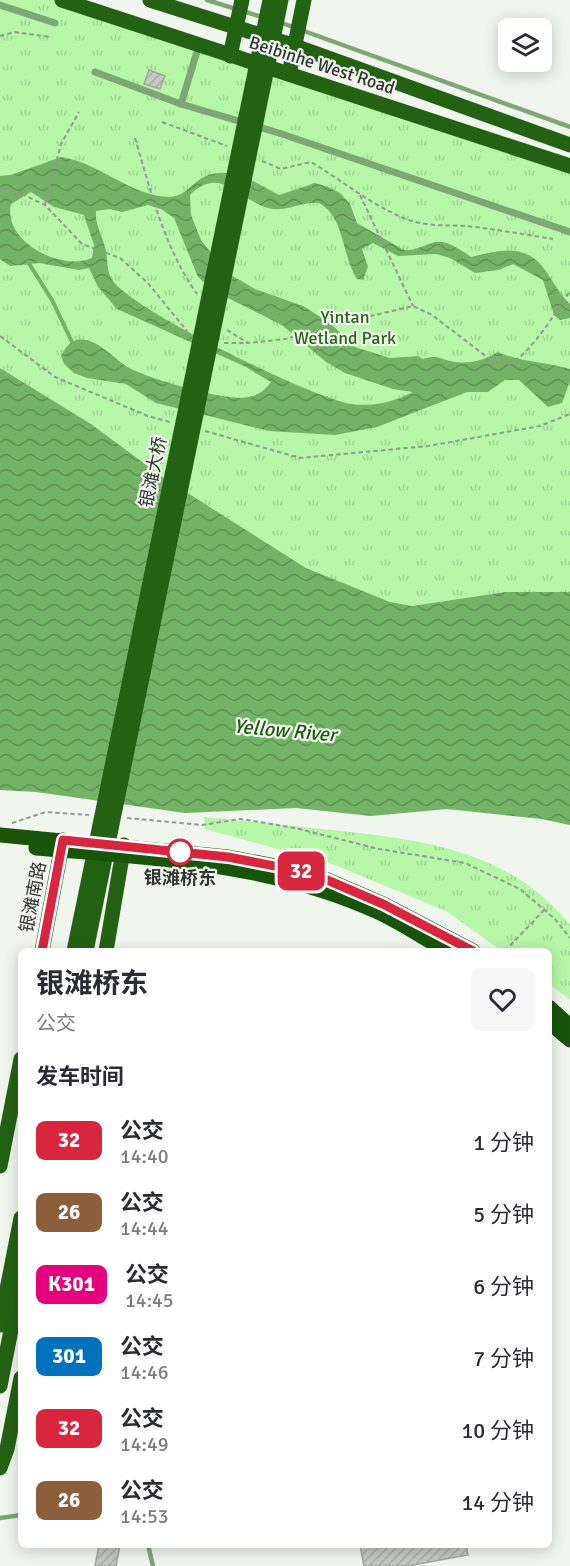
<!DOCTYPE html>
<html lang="zh">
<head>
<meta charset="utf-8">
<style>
  :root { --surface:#fff; --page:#f7f7f7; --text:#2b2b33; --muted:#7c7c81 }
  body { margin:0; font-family:Signika,"Noto Sans SC",sans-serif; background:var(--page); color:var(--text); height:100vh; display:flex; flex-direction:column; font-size:22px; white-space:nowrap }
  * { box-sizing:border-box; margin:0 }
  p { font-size:20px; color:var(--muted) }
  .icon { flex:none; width:33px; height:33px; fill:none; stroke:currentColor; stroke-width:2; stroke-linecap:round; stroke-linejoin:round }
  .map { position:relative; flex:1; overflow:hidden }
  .drawer { position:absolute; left:18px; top:948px; width:534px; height:600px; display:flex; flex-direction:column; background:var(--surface); border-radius:9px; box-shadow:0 3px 15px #0003 }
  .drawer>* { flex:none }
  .badge { padding:0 12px; border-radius:9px; font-size:21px; line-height:39px }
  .tools { position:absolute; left:498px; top:18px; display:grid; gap:12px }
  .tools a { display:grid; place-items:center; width:54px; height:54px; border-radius:9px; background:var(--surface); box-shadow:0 3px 15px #0003; font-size:30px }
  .map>.badge { position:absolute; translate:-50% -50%; box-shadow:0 0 0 3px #fff }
  h2 { padding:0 18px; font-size:22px; line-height:54px }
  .round { display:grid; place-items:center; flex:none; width:63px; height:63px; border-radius:9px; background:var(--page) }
  .head { display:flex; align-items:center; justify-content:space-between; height:102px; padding:0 18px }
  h1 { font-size:28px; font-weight:700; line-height:45px }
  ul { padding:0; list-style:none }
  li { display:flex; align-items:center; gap:18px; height:72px; padding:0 18px }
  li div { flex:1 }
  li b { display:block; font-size:22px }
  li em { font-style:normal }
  li .badge { min-width:66px; font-weight:700; text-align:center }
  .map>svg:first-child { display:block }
  .park { fill:url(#park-tufts) }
  .water { fill:url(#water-waves); fill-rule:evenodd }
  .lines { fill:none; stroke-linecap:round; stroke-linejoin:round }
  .stream { stroke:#73b365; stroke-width:4 }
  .building { fill:url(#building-hatch); stroke:#a1a6a0; stroke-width:1.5 }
  .path { stroke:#959894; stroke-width:2; stroke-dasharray:4.5 3; stroke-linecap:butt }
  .service { stroke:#7ea775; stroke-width:4.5 }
  .pedestrian { stroke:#7ea775; stroke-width:7 }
  .primary { stroke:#236213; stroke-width:15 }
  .trunk { stroke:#18540a; stroke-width:15 }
  .line-casing { stroke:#fff; stroke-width:14 }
  .line { stroke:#d7263d; stroke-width:9 }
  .stop-dot { fill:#fff; stroke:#d7263d; stroke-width:3 }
  .labels { text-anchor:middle; stroke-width:4.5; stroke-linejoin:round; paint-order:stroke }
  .street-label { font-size:18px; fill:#323432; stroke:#f0f5ee }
  .park-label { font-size:18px; fill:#2a671b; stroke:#f0f5ee }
  .stop-label { font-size:18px; font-weight:bold; fill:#323432; stroke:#f0f5ee }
  .water-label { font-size:20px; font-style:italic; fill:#1c5b0a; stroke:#f0f5ee }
</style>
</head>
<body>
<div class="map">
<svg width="570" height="1566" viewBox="0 0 570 1566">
  <defs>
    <pattern id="park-tufts" width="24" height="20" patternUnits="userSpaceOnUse" patternTransform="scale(1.5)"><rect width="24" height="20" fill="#b6f7a8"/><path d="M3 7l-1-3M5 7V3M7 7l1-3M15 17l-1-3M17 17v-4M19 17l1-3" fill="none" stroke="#9dd491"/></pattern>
    <pattern id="water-waves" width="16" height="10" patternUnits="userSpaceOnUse" patternTransform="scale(1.5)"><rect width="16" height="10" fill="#73b365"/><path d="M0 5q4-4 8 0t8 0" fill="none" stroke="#5f9254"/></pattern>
    <pattern id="building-hatch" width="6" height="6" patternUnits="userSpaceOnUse" patternTransform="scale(1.5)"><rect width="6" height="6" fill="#c4c9c3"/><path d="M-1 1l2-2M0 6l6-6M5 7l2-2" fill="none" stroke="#a9ada8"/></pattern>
  </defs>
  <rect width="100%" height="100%" fill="#f0f5ee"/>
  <!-- park -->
  <g class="park">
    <path d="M0,0H62L570,166V592H505L411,606L390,603L306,568L164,478L91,424L0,368Z"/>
    <path d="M204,817C246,821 289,826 331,830C419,839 511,850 570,925V1000L549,984V951H502L446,911L335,865L205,829Z"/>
  </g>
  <!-- water -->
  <g class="water">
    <path d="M61,157C100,163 129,195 168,197C180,197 187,190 195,183C222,160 253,181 279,195L315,183L328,187L340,193L350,204L357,223L404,250C414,251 422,246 432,243C445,238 461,250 471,257C496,251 523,243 542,266C552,278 558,293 570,304V318L560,320L554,315L543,280L513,264L499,270L475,273L450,258L436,254L398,256L373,243L362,249L368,267L363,280L357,279C342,257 345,217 319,203C302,201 285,213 268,208C238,199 220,165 190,195L191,215L201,240L226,272L255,289L303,306L330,323L355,347L390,358L418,356L423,359C440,354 440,360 455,362C472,364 484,360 498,352C520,362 546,362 570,369V381L562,403L548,407L519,380H505L488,392H467L377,427L335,435L269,431L156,403L126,384L87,378L74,373L64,364L61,356C65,349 68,342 77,340C98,336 115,362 133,370C156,380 226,402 249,397C259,395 265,390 271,382L244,366L117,309L98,287L89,268L79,270L39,263L10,266L0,259V176L11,175ZM31,192L54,207L84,215L94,245L92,258C61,272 2,241 11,204ZM148,205L161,209L174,218L198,277L214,291L282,325L326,362L345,373L393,389L413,392C393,402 374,407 351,404C313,398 134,311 113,281C106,271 108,262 106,251C103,236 95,227 96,211L109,209L122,212Z"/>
    <path d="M0,368L91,424L164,478L306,568L390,602L412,606L505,592H570V825L542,819L447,809L371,816L296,808L185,813L36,792L0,790Z"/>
  </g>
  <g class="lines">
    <!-- stream -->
    <path class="stream" d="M28,262L52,300L72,342"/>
  </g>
  <!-- building -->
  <g class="building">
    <path d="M149,70L165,76L160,89L144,84Z"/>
    <path d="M99,1545H120L116,1566H95Z"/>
    <path d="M360,1545H466L468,1555L407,1566H364Z"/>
  </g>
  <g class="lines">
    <!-- path -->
    <g class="path">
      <path d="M0,36L14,32L51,37"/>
      <path d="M162,122L227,146"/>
      <path d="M135,138C151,192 164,247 197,294"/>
      <path d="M262,161L281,169L311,162C343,181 371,205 406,219C429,228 451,224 475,227C501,230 527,235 553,239"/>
      <path d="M0,188L22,194L45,205L82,244L120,258L147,282L187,331"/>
      <path d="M360,195L413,306"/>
      <path d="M45,204L61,144L79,112"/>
      <path d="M227,330L248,343L286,339L320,328L413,306L432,315L487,357L507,365C530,356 556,311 570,291"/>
      <path d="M0,336L55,377L148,416L170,422"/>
      <path d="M224,343H248"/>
      <path d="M205,431L300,458L428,446L540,426L570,414"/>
      <path d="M127,818L202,825L241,819L295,828L379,849L465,863L520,889L555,919L570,938"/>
      <path d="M12,823L46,812L89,815"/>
      <path d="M505,951L544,910"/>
    </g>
    <!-- service -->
    <g class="service">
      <path d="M207,0L262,17"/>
      <path d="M279,22L570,127"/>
      <path d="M0,1518L21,1515"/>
      <path d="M148,1545L153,1566"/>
    </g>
    <!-- pedestrian -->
    <g class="pedestrian">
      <path d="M0,5L55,23"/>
      <path d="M95,72L181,104L279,133L570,232"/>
      <path d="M181,104L199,45"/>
    </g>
    <!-- primary -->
    <g class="primary">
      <path d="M62,0L570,166"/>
      <path d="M150,0L295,46L570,145"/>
      <path d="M230,56L242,0"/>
      <path d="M289,74L304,0"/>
      <path d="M42,951L63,840"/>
      <path d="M74,951L270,0"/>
      <path d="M86,951L281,0"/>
      <path d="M106,951L124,845"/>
      <path d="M0,1166L21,1059"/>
      <path d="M0,1325L21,1218"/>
      <path d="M0,1386L21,1279"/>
      <path d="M0,1468L7,1449L21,1378"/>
    </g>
    <!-- trunk -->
    <g class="trunk">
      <path d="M0,835L228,857L311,873L383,904L473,951"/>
      <path d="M36,848C151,858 273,863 380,913C403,924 425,939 447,951"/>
      <path d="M549,1007L570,1026"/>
      <path d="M549,1022L570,1040"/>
    </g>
  </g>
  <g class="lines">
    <!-- line casing -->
    <g class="line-casing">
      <path id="line" d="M42,951L63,840L228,857L311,873L383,904L473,951"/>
    </g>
    <!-- line -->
    <use href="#line" class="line"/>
  </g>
  <!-- markers -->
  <circle class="stop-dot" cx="180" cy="852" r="12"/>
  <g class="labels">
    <!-- street labels -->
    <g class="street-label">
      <text transform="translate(322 65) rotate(18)" y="6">Beibinhe West Road</text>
      <text transform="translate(153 472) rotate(-78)" y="6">银滩大桥</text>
      <text transform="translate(33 897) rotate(-79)" y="6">银滩南路</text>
    </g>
    <!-- park labels -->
    <g class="park-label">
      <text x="345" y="323">Yintan<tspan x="345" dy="21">Wetland Park</tspan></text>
    </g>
    <!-- stop labels -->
    <g class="stop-label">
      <text x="180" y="884">银滩桥东</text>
    </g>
    <!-- water labels -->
    <g class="water-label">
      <text transform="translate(285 730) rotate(5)" y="7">Yellow River</text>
    </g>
  </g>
</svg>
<div class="tools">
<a><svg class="icon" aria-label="layers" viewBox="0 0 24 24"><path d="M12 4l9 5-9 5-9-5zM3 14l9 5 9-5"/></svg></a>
</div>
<b class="badge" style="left:301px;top:871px;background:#d7263d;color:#fff">32</b>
<section class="drawer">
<div class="head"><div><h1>银滩桥东</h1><p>公交</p></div><a class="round"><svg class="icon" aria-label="heart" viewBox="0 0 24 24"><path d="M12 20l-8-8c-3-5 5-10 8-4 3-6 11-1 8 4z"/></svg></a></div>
<h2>发车时间</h2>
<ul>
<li><span class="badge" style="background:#d7263d;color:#fff">32</span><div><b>公交</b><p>14:40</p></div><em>1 分钟</em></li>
<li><span class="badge" style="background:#8b5e3c;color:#fff">26</span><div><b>公交</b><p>14:44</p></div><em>5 分钟</em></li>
<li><span class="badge" style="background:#e6007e;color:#fff">K301</span><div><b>公交</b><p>14:45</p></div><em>6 分钟</em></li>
<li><span class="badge" style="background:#0072bc;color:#fff">301</span><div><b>公交</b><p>14:46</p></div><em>7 分钟</em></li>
<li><span class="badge" style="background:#d7263d;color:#fff">32</span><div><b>公交</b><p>14:49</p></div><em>10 分钟</em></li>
<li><span class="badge" style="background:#8b5e3c;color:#fff">26</span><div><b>公交</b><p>14:53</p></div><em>14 分钟</em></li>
</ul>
</section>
</div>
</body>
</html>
